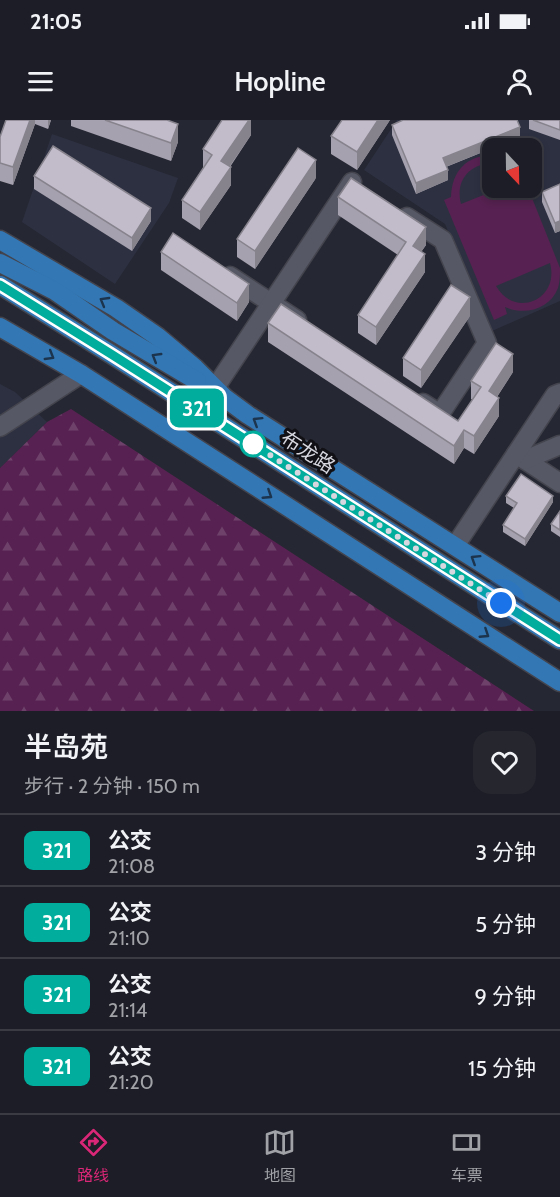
<!DOCTYPE html>
<html lang="zh">
<head>
<meta charset="utf-8">
<style>
  :root { --surface:#1c1d26; --page:#25262e; --text:#f1f3f6; --muted:#a0a2a7; --line:#3a3b43; --accent:#db2777 }
  body { margin:0; font-family:Cabin,"Noto Sans SC",sans-serif; background:var(--page); color:var(--text); height:100vh; display:flex; flex-direction:column; font-size:22px; white-space:nowrap }
  * { box-sizing:border-box; margin:0 }
  p { font-size:20px; color:var(--muted) }
  .icon { flex:none; width:33px; height:33px; fill:none; stroke:currentColor; stroke-width:2; stroke-linecap:round; stroke-linejoin:round }
  .map { position:relative; height:591px; overflow:hidden }
  .drawer { display:flex; flex-direction:column; background:var(--surface); flex:1 }
  .drawer>* { flex:none }
  .badge { padding:0 12px; border-radius:9px; font-size:21px; line-height:39px }
  .needle { width:39px; rotate:158deg }
  .fabs { position:absolute; left:482px; top:18px; display:grid; gap:12px }
  .fabs a { display:grid; place-items:center; width:60px; height:60px; border-radius:12px; background:var(--surface); box-shadow:0 3px 9px #0003,0 0 0 2px var(--line); font-size:30px }
  .you { position:absolute; width:30px; height:30px; margin:-15px; border:4px solid #fff; border-radius:50%; background:#1a73e8; box-shadow:0 0 0 9px #1a73e833 }
  .map>.badge { position:absolute; translate:-50% -50%; box-shadow:0 0 0 3px #fff }
  .round { display:grid; place-items:center; flex:none; width:63px; height:63px; border-radius:18px; background:var(--page) }
  .summary { display:flex; align-items:center; justify-content:space-between; height:102px; padding:0 24px }
  h1 { font-size:28px; font-weight:600; line-height:45px }
  ul { padding:0; list-style:none }
  li { display:flex; align-items:center; gap:18px; height:72px; padding:0 24px; border-top:2px solid var(--line) }
  li div { flex:1 }
  li b { display:block; font-size:22px }
  li em { font-style:normal }
  li .badge { min-width:66px; font-weight:700; text-align:center }
  .status { display:flex; justify-content:space-between; align-items:center; height:42px; padding:0 30px; background:var(--surface); direction:ltr }
  .status svg { height:16px; fill:currentColor }
  header { display:flex; justify-content:space-between; align-items:center; height:78px; padding:0 24px; background:var(--surface); font-size:27px; font-weight:600 }
  .tabs { display:flex; justify-content:space-around; align-items:center; height:84px; border-top:2px solid var(--line); background:var(--surface); font-size:16px; color:var(--muted) }
  .tabs a { display:grid; justify-items:center; gap:3px }
  .tabs .current { color:var(--accent) }
  .map>svg:first-child { display:block }
  .built { fill:#2d3041; fill-rule:evenodd }
  .forest { fill:url(#forest-firs) }
  .pitch { fill:#572251; fill-rule:evenodd }
  .lines { fill:none; stroke-linecap:round; stroke-linejoin:round }
  .minor-casing { stroke:#43444d; stroke-width:21 }
  .major-casing { stroke:#43444d; stroke-width:21 }
  .minor { stroke:#565865; stroke-width:18 }
  .major { stroke:#3377b4; stroke-width:18 }
  .wall { fill:#a6a1ae }
  .shaded-wall { fill:#87838d }
  .building { fill:#c1bbca; stroke:#87838d; stroke-width:1.5 }
  .oneway { stroke:#1c344d }
  .line-casing { stroke:#fff; stroke-width:14 }
  .line { stroke:#01ad9c; stroke-width:9 }
  .walk { stroke:#d6d7df; stroke-width:6; stroke-dasharray:0 10.8 }
  .stop-dot { fill:#fff; stroke:#01ad9c; stroke-width:3 }
  .labels { text-anchor:middle; stroke-width:6; stroke-linejoin:round; paint-order:stroke }
  .street-label { font-size:20px; fill:#d6d7df; stroke:#101015 }
</style>
</head>
<body>
<div class="status"><b>21:05</b><svg viewBox="0 0 49 12"><path d="M0 12V9h3v3zM5 12V6h3v6zM10 12V3h3v9zM15 12V0h3v12zM26 1h20v11H26zM47 4h2v5h-2z"/></svg></div>
<header><svg class="icon" aria-label="menu" viewBox="0 0 24 24"><path d="M4 6h16M4 12h16M4 18h16"/></svg>Hopline<svg class="icon" aria-label="person" viewBox="0 0 24 24"><circle cx="12" cy="8" r="4"/><path d="M4 21q1-7 8-7t8 7"/></svg></header>
<div class="map">
<svg width="560" height="591" viewBox="0 0 560 591">
  <defs>
    <pattern id="forest-firs" width="22" height="20" patternUnits="userSpaceOnUse" patternTransform="scale(1.5)"><rect width="22" height="20" fill="#572251"/><path d="M5 1l3.5 6h-7zM16 11l3.5 6h-7z" fill="#6e416a"/></pattern>
  </defs>
  <rect width="100%" height="100%" fill="#252732"/>
  <!-- built -->
  <g class="built">
    <path d="M397,0H560V181L492,211L445,104L364,50ZM492,28H531V68H492Z"/>
    <path d="M52,14L178,58L169,83L115,164L22,102Z"/>
    <path d="M0,264L15,272L47,302L0,348Z"/>
  </g>
  <!-- forest -->
  <path class="forest" d="M71,289L534,591H0V348L47,302Z"/>
  <!-- pitch -->
  <path class="pitch" d="M492,35V43C469,44 455,61 461,84L501,68H528L560,148C560,155 560,161 558,168C550,189 525,196 505,187L507,194L494,200L444,80L451,77C452,51 466,36 492,35ZM550,143C560,180 515,199 496,166Z"/>
  <g class="lines">
    <!-- minor casing -->
    <g class="minor-casing">
      <g id="minor">
        <path d="M407,97L443,120L487,223L440,294L423,283"/>
        <path d="M230,156L297,200"/>
        <path d="M215,268L352,62"/>
        <path d="M0,307L81,254"/>
        <path d="M516,334L560,363"/>
        <path d="M525,340L560,325"/>
        <path d="M455,426L555,275L560,273"/>
      </g>
    </g>
    <!-- major casing -->
    <g class="major-casing">
      <g id="major">
        <path d="M0,120L116,188L158,217L195,248L225,278L248,295L560,493"/>
        <path d="M0,143L55,171L113,211L197,261"/>
        <path d="M0,165L111,234L560,520"/>
        <path d="M0,207L81,254L560,562"/>
      </g>
    </g>
    <!-- minor -->
    <use href="#minor" class="minor"/>
    <!-- major -->
    <use href="#major" class="major"/>
  </g>
  <!-- wall -->
  <g class="wall">
    <path d="M6,0H51L48,9L35,4L13,65L0,61V17Z"/>
    <path d="M71,0H167L178,22L171,41L71,6Z"/>
    <path d="M251,0V15L230,47L231,65L200,110L182,98V80L203,48V29Z"/>
    <path d="M390,0L357,50L331,34V16Z"/>
    <path d="M529,0H560V20L529,9Z"/>
    <path d="M392,5L520,17L446,47L448,60L416,74L392,15Z"/>
    <path d="M34,56L151,101L132,131L34,69Z"/>
    <path d="M316,58L255,149L237,137V119Z"/>
    <path d="M560,64V111L555,113L542,82V72Z"/>
    <path d="M338,77L426,125L421,132L425,152L376,225L358,213V195L398,135L338,95Z"/>
    <path d="M161,132L249,182L237,201L161,150Z"/>
    <path d="M470,196L421,268L403,256V238Z"/>
    <path d="M268,203L458,301L473,280L471,279V261L513,252L497,277L499,296L474,334L464,328L454,344L268,222Z"/>
    <path d="M506,376L553,382L525,426L503,412V405L514,388L506,383Z"/>
    <path d="M560,391V417L551,411V404Z"/>
  </g>
  <!-- shaded-wall -->
  <g class="shaded-wall">
    <path d="M30,0H35V4L13,65V47Z"/>
    <path d="M48,0H51L48,9Z"/>
    <path d="M249,0H251V15L221,59V41Z"/>
    <path d="M378,0H390L357,50V32Z"/>
    <path d="M178,4V22L171,41V23Z"/>
    <path d="M520,7V17L443,48V38Z"/>
    <path d="M316,40V58L255,149V131Z"/>
    <path d="M231,47V65L200,110V92Z"/>
    <path d="M448,50V60L416,74V63Z"/>
    <path d="M151,88V101L132,131V118Z"/>
    <path d="M560,101V111L555,113V103Z"/>
    <path d="M426,107V125L413,144V126Z"/>
    <path d="M425,134V152L376,225V207Z"/>
    <path d="M249,164V182L237,201V183Z"/>
    <path d="M470,177V196L421,268V250Z"/>
    <path d="M513,234V252L489,289V271Z"/>
    <path d="M499,278V296L474,334V316Z"/>
    <path d="M464,310V328L454,344V326Z"/>
    <path d="M553,376V382L525,426V419Z"/>
  </g>
  <!-- building -->
  <g class="building">
    <path d="M6,0H30L13,47L0,43V17Z"/>
    <path d="M105,0H167L178,4L171,23Z"/>
    <path d="M222,0H249L221,41L231,47L200,92L182,80L212,35L203,29Z"/>
    <path d="M342,0H378L357,32L331,16Z"/>
    <path d="M403,0H517L520,7L443,38L448,50L416,63L392,5Z"/>
    <path d="M533,0H560V10Z"/>
    <path d="M53,26L151,88L132,118L34,56Z"/>
    <path d="M298,28L316,40L255,131L237,119Z"/>
    <path d="M351,58L426,107L413,126L425,134L376,207L358,195L406,122L338,77Z"/>
    <path d="M560,64V101L555,103L542,72Z"/>
    <path d="M173,113L249,164L237,183L161,132Z"/>
    <path d="M451,165L470,177L421,250L403,238Z"/>
    <path d="M281,184L458,301L481,267L471,261L496,223L513,234L489,271L499,278L474,316L464,310L454,326L268,203Z"/>
    <path d="M521,354L553,376L525,419L503,405L517,383L506,376Z"/>
    <path d="M560,391V410L551,404Z"/>
  </g>
  <!-- one-way arrows -->
  <defs><path id="oneway-chevron" d="M-2-3.5L2.5 0L-2 3.5" fill="none" stroke-width="1.6" stroke-linecap="round" stroke-linejoin="round" transform="scale(1.5)"/></defs>
  <g class="oneway">
    <use href="#oneway-chevron" transform="translate(104 181) rotate(-150)"/>
    <use href="#oneway-chevron" transform="translate(50 236) rotate(31)"/>
    <use href="#oneway-chevron" transform="translate(156 237) rotate(-149)"/>
    <use href="#oneway-chevron" transform="translate(257 301) rotate(-148)"/>
    <use href="#oneway-chevron" transform="translate(268 375) rotate(33)"/>
    <use href="#oneway-chevron" transform="translate(475 439) rotate(-148)"/>
    <use href="#oneway-chevron" transform="translate(485 514) rotate(33)"/>
  </g>
  <g class="lines">
    <!-- line casing -->
    <g class="line-casing">
      <path id="line" d="M0,165L111,234L560,520"/>
    </g>
    <!-- line -->
    <use href="#line" class="line"/>
    <!-- walk -->
    <path class="walk" d="M253,324L248,321L501,483"/>
  </g>
  <!-- markers -->
  <circle class="stop-dot" cx="253" cy="324" r="12"/>
  <g class="labels">
    <!-- street labels -->
    <g class="street-label">
      <text transform="translate(308 332) rotate(33)" y="7">布龙路</text>
    </g>
  </g>
</svg>
<div class="fabs">
<a><svg class="needle" viewBox="-14 -14 28 28"><path d="M0-13l5 13h-10z" fill="#e53935"/><path d="M0 13l5-13h-10z" fill="#a0a2a7"/></svg></a>
</div>
<div class="you" style="left:501px;top:483px"></div>
<b class="badge" style="left:197px;top:288px;background:#01ad9c;color:#fff">321</b>
</div>
<section class="drawer">
<div class="summary"><div><h1>半岛苑</h1><p>步行 · 2 分钟 · 150 m</p></div><a class="round"><svg class="icon" aria-label="heart" viewBox="0 0 24 24"><path d="M12 20l-8-8c-3-5 5-10 8-4 3-6 11-1 8 4z"/></svg></a></div>
<ul>
<li><span class="badge" style="background:#01ad9c;color:#fff">321</span><div><b>公交</b><p>21:08</p></div><em>3 分钟</em></li>
<li><span class="badge" style="background:#01ad9c;color:#fff">321</span><div><b>公交</b><p>21:10</p></div><em>5 分钟</em></li>
<li><span class="badge" style="background:#01ad9c;color:#fff">321</span><div><b>公交</b><p>21:14</p></div><em>9 分钟</em></li>
<li><span class="badge" style="background:#01ad9c;color:#fff">321</span><div><b>公交</b><p>21:20</p></div><em>15 分钟</em></li>
</ul>
</section>
<nav class="tabs">
<a class="current"><svg class="icon" aria-label="directions" viewBox="0 0 24 24"><path d="M12 3l9 9-9 9-9-9zM9 14v-3h6M13 9l2 2-2 2"/></svg>路线</a>
<a><svg class="icon" aria-label="map" viewBox="0 0 24 24"><path d="M3 6l6-2 6 2 6-2v14l-6 2-6-2-6 2zM9 4v14M15 6v14"/></svg>地图</a>
<a><svg class="icon" aria-label="tickets" viewBox="0 0 24 24"><path d="M3 7h18v10H3zM15 7v10"/></svg>车票</a>
</nav>
</body>
</html>
